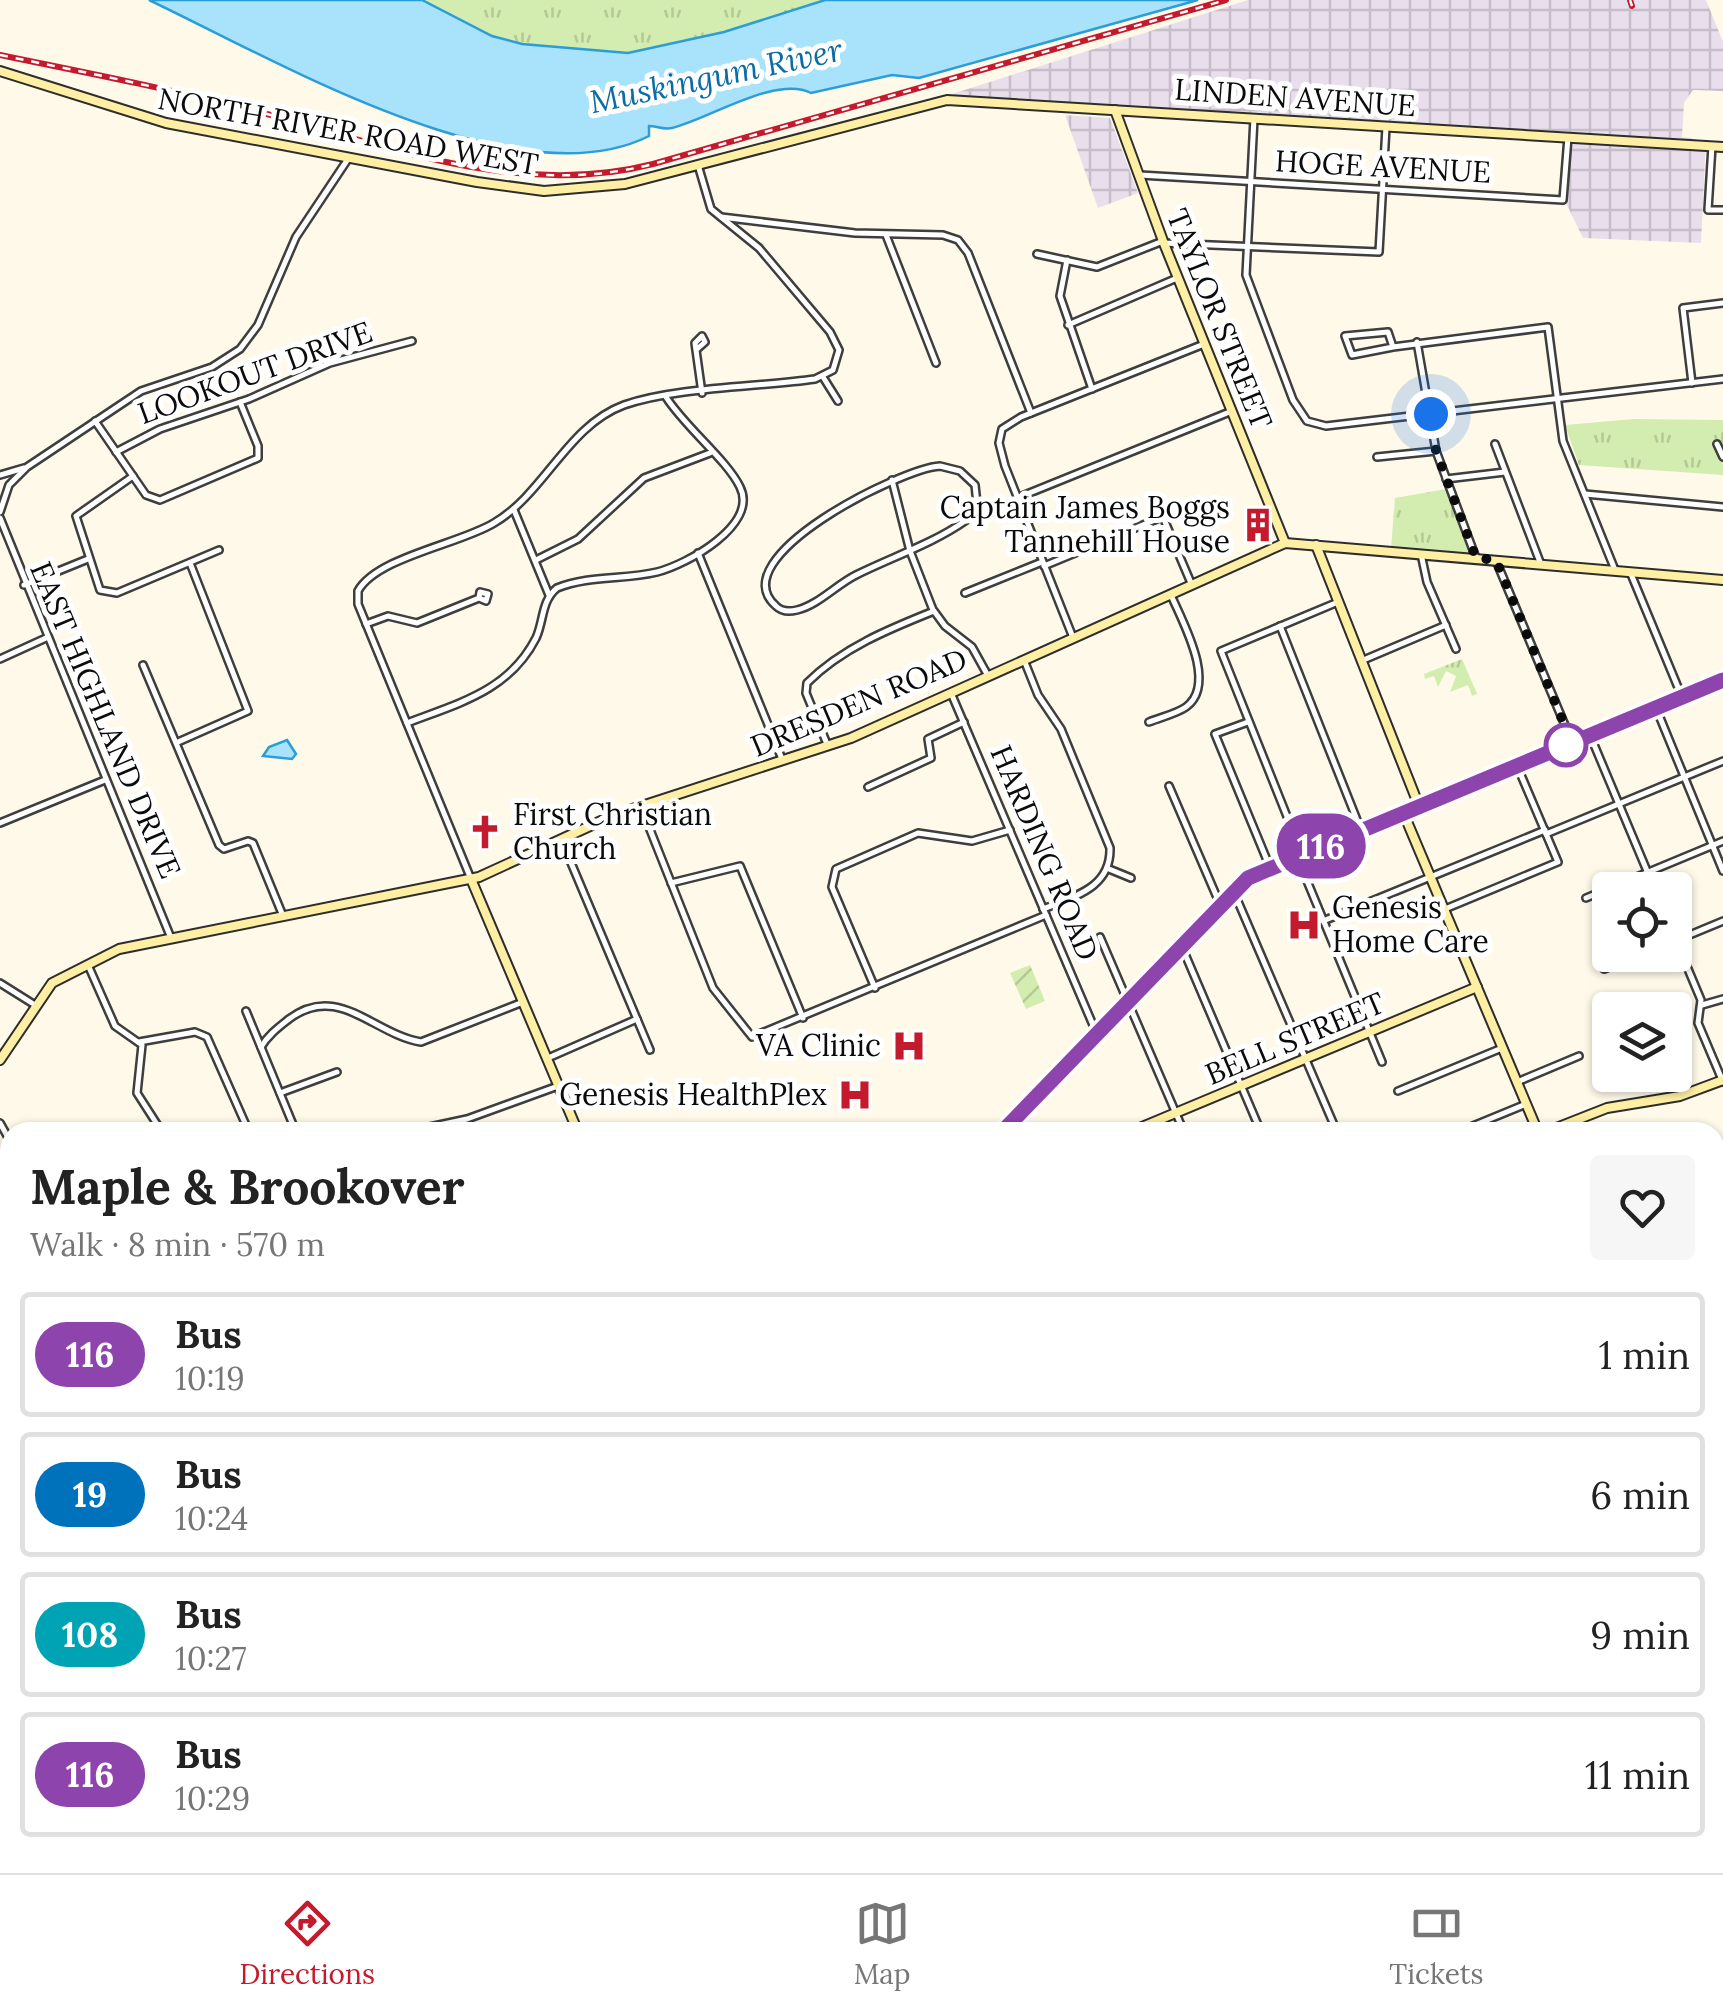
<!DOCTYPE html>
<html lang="en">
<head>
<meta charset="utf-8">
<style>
  :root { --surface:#fff; --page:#f6f6f6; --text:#222; --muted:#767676; --line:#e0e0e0; --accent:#c41a2d }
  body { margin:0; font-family:Lora,serif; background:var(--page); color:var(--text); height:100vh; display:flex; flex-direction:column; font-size:38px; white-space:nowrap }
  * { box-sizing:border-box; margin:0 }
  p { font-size:32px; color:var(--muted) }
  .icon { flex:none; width:55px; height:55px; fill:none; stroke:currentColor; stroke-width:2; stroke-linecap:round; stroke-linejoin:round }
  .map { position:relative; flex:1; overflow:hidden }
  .side { position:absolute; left:0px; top:1122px; width:1725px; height:752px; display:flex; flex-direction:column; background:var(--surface); border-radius:30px 30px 0 0; box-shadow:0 2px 8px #0004 }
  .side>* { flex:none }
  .badge { padding:0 20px; border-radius:32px; font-size:35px; line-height:65px }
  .fabs { position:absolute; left:1592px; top:872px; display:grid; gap:20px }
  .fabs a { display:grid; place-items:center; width:100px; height:100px; border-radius:10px; background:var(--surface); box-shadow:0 2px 8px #0004; font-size:50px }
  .you { position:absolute; width:50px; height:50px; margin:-25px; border:8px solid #fff; border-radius:50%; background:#1a73e8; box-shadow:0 0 0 15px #1a73e833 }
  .map>.badge { position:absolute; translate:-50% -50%; box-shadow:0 0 0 5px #fff }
  .round { display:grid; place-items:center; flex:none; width:105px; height:105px; border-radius:10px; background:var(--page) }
  .summary { display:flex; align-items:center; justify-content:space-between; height:170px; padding:0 30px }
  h1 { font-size:48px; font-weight:700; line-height:75px }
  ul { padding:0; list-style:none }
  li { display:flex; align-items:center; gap:30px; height:125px; margin:0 20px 15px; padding:0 10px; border:5px solid var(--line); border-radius:10px }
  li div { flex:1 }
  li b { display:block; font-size:38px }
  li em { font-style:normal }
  li .badge { min-width:110px; font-weight:700; text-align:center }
  .dock { display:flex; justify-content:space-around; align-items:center; height:140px; border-top:2px solid var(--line); background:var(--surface); font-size:28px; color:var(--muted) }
  .dock a { display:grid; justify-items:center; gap:5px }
  .dock .on { color:var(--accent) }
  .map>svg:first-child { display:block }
  .industrial { fill:url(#industrial-grid) }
  .grass { fill:url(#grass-dots) }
  .park { fill:url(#park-tufts) }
  .garden { fill:url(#garden-furrows) }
  .water { fill:#a9e2fb; stroke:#2b9ed7; stroke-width:2.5 }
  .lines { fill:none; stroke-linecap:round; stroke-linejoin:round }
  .stream { stroke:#2b9ed7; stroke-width:2.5 }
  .street-casing { stroke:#3e3e3e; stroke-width:10 }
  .secondary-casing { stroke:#2d2d2d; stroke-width:12 }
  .primary-casing { stroke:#1c1c1c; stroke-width:15 }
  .street { stroke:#fff; stroke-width:5 }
  .secondary { stroke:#ffefa4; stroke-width:8 }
  .primary { stroke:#ffcc59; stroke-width:10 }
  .rail-casing { stroke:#c41a2d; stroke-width:6 }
  .rail { stroke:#fff; stroke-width:2.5; stroke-dasharray:8; stroke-linecap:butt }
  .line-casing { stroke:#fff; stroke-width:22 }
  .line { stroke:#8e44ad; stroke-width:15 }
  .walk { stroke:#0b0b0b; stroke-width:10; stroke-dasharray:0 18 }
  .stop-dot { fill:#fff; stroke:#8e44ad; stroke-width:5 }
  .labels { text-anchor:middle; stroke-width:10; stroke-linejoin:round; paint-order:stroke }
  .street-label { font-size:30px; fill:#0b0b0b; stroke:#fff }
  .poi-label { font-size:30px; fill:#0b0b0b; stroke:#fff; text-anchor:end }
  .water-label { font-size:32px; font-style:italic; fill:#0c6ca5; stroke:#fff }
</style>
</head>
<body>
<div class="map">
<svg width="1723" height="1873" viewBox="0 0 1723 1873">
  <defs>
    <pattern id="industrial-grid" width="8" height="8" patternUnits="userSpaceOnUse" patternTransform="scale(2.5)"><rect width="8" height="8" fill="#e9deeb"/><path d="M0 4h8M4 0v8" fill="none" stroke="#c6bdc8"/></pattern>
    <pattern id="grass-dots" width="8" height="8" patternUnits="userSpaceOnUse" patternTransform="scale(2.5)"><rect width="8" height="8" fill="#d3ecb0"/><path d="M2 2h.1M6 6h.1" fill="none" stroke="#b4c996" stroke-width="1.8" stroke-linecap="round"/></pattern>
    <pattern id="park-tufts" width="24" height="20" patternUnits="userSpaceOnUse" patternTransform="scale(2.5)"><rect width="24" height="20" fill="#d3ecb0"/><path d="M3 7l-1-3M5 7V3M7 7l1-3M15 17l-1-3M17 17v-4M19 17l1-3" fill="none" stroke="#b4c996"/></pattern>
    <pattern id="garden-furrows" width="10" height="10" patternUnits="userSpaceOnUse" patternTransform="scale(2.5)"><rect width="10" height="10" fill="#d3ecb0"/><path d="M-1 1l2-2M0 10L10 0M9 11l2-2" fill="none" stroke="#b4c996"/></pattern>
  </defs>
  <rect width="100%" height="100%" fill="#fff9e9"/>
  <!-- industrial -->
  <g class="industrial">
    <path d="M1248,0H1706L1723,42V91L1693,90L1684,103L1682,137L1706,141L1701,243L1583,238L1566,203L1570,132L949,95Z"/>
    <path d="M1065,115L1110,118L1138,193L1098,208Z"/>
  </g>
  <!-- grass -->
  <path class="grass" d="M915,1865H1189L1192,1873H911Z"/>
  <!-- park -->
  <g class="park">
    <path d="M422,0H825L724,32L628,53L522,44L492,36Z"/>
    <path d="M1634,419L1723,420V475L1579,465L1565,425Z"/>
    <path d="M1446,489L1470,554L1391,549L1395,498Z"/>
    <path d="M1462,659L1477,694L1472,696L1468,685L1450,692L1456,676L1446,671L1438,687L1434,676L1425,679L1424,674Z"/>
    <path d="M716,1865H809L812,1873H712Z"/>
  </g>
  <!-- garden -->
  <path class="garden" d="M1030,965L1045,1001L1026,1009L1010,973Z"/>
  <!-- water -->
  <g class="water">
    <path d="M149,0H422L492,36L522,44L628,53L724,32L825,0H1198L919,78L892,75L811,93C776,75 709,119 672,128C663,130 657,126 649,126V136C516,203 274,59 149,0Z"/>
    <path d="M287,740L296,754L292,759L263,756L269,747Z"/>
  </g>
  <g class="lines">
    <!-- stream -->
    <g class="stream">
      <path d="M1715,1744L1723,1730"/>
      <path d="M1513,1865L1517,1871L1528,1865"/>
      <path d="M1547,1865L1558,1873"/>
      <path d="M1645,1873L1647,1865"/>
    </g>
    <!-- street casing -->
    <g class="street-casing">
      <g id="street">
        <path d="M1254,118L1246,275L1293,400L1307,421L1326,426L1723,379"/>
        <path d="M1712,146L1708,210H1723"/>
        <path d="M1140,175L1563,200L1568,137"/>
        <path d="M721,217L855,233L943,235L958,240L968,253L1031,413"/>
        <path d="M886,235L936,363"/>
        <path d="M1163,243L1379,252L1386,127"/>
        <path d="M1037,254L1097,267L1163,241"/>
        <path d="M1067,260L1060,296L1092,389"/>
        <path d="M1068,325L1177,278"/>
        <path d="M1417,342L1436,451L1476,558"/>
        <path d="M1393,347L1352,355L1345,336L1388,332L1393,347L1548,327L1563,441L1615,570"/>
        <path d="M696,350L705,342L702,336L695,343L702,393"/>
        <path d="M823,377L838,401"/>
        <path d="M1692,383L1683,308L1723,303"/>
        <path d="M95,421L146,495L160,500L258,458V446L240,402"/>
        <path d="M1495,444L1540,562"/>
        <path d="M1717,444L1723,457"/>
        <path d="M116,452L160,429L249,399L330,363L412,341"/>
        <path d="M1377,457L1436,451"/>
        <path d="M940,466L960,471L975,485L977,504L965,521C932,544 892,557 856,575C836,585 818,605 797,610C789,612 782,612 776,606C720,558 902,468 940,466Z"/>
        <path d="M0,475L24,468"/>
        <path d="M133,476L76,516L100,590L117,593L219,550"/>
        <path d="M1446,479L1505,472"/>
        <path d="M892,480L910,551L933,610"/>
        <path d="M1585,494L1723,507"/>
        <path d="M1017,498L1232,411"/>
        <path d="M514,510L549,595"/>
        <path d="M0,512L9,485L27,467L141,391L212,367L240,349L258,325L296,237L348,159"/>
        <path d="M1163,517L1191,583"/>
        <path d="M0,518L171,938"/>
        <path d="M698,553L782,759"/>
        <path d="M1421,554L1427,582L1456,649"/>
        <path d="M536,560L578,539L644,478L710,453"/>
        <path d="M1497,563L1572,742"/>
        <path d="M1044,566L1191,505"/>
        <path d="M1631,574L1682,697"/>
        <path d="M24,585L88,559"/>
        <path d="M965,593L1042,562"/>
        <path d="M366,624L388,616L417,623L479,598L486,601L488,594L480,592L479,598"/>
        <path d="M1280,626L1361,830"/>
        <path d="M1072,635L1005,466L999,443L1002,429L1021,417L1204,344"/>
        <path d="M0,659L46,638"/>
        <path d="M1024,660L1038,695L1061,729L1110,848C1111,888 1075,896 1043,909"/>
        <path d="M1361,661L1446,625"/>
        <path d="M143,665L219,845L224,849L248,841L253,843L283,916"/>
        <path d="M951,693L1096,1032"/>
        <path d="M1656,708L1723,871"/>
        <path d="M1149,722C1161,717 1176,714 1186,707C1218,684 1182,621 1171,595"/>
        <path d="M1248,722L1215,734L1269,865"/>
        <path d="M407,723C459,703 509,691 536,638C544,621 541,601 557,588C589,575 624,580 657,572C686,565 759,525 740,487C727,460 685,427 666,397"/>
        <path d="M1590,735L1655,890"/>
        <path d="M178,742L248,711L190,563"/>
        <path d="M827,744L806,693L807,683C842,648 889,629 934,611L945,626L972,647L987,674"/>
        <path d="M1169,786L1219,902"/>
        <path d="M868,787L931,758L928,739L964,722"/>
        <path d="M641,807L713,988L752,1037L1046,915"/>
        <path d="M0,823L105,780"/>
        <path d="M1546,834L1723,761"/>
        <path d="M561,839L650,1050"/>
        <path d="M1302,854L1221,651L1338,602"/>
        <path d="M1298,859L1382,1062"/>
        <path d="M1109,869L1131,878"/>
        <path d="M471,879L358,604V591C377,557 460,544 494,523C545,493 567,426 624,405C676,387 759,387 815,379L833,370L839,350L830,332L759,248L711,209L698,165"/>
        <path d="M671,883L740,866L803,1018"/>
        <path d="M1233,890L1337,1132"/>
        <path d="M1586,898L1723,841"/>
        <path d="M1445,909L1558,862L1518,768"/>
        <path d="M1323,921L1545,830"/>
        <path d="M1100,937L1184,1132"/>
        <path d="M1675,938L1701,1000L1698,1023L1723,1082"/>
        <path d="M1675,941L1723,921"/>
        <path d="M1182,947L1261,1132"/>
        <path d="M88,965L115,1026L142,1045L137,1093L162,1132"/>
        <path d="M1604,969L1640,955"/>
        <path d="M0,983L35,1005"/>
        <path d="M875,988L832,887L836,869L918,833L972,841L1010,830"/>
        <path d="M1702,1005L1723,999"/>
        <path d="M246,1011L296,1132"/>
        <path d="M139,1042L195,1032L207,1037L249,1132"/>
        <path d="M261,1047C268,1035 279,1027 289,1019C338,982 373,1034 421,1042L523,1002"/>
        <path d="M548,1058L637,1019"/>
        <path d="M1517,1082L1579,1056"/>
        <path d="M1398,1091L1502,1048"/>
        <path d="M280,1093L337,1072"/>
        <path d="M0,1123L10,1141"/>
        <path d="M406,1132L467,1119L558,1086"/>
        <path d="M1458,1132L1526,1104"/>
        <path d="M1715,1241L1723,1239"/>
        <path d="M0,1269L10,1293"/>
        <path d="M1715,1552L1723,1549"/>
        <path d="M1715,1690L1723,1691"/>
        <path d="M1715,1805L1723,1803"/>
        <path d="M202,1865L211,1873"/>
        <path d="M427,1865L431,1873"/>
        <path d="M534,1865L546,1873"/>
        <path d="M814,1865L817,1873"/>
        <path d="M1194,1865L1198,1873"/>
        <path d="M0,1868L13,1867L24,1873"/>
        <path d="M135,1873L159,1865"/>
        <path d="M295,1873L297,1865"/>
        <path d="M352,1873L358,1865"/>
        <path d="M868,1873L887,1865"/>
        <path d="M1323,1873L1328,1865"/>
      </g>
    </g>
    <!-- secondary casing -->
    <g class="secondary-casing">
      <g id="secondary">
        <path d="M0,71L166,123L477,182L544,191L625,184L947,100L1723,147"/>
        <path d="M1115,110L1163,241L1285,543"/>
        <path d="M1316,545L1419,806"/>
        <path d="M1403,812L1538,1132"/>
        <path d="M471,879L578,1132"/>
        <path d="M0,1060L52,983L119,949L479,877L614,815L851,738L1285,543L1723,580"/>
        <path d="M1130,1132L1477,987"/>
        <path d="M1546,1132L1607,1108L1680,1096L1723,1080"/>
        <path d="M1715,1664L1723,1671"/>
        <path d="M887,1865L890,1873"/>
      </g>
    </g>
    <!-- primary casing -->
    <g class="primary-casing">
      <g id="primary">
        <path d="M1002,1132L1233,890L1253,875L1723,680"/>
        <path d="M559,1873L564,1865"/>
      </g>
    </g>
    <!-- street -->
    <use href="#street" class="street"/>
    <!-- secondary -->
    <use href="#secondary" class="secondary"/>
    <!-- primary -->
    <use href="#primary" class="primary"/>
    <!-- rail casing -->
    <g class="rail-casing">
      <g id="rail">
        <path d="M1630,0L1632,6"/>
        <path d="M0,55C89,73 179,91 267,114C395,148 520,198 653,164L1226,0"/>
      </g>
    </g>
    <!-- rail -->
    <use href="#rail" class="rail"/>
  </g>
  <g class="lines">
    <!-- line casing -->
    <g class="line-casing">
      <path id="line" d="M1002,1132L1248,878L1723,680"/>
    </g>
    <!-- line -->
    <use href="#line" class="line"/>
    <!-- walk -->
    <path class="walk" d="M1431,414L1436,451L1476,558L1496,560L1572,743L1566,745"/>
  </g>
  <!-- icons -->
  <defs>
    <g id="building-bare" transform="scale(2.7)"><path d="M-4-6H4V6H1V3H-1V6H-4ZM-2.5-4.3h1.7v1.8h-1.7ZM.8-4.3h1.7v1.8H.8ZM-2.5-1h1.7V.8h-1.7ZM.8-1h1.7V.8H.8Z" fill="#c41a2d" stroke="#fff" stroke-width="2.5" paint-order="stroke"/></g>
    <g id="church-bare" transform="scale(2.7)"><path d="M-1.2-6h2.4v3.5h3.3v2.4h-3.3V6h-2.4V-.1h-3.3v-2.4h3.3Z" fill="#c41a2d" stroke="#fff" stroke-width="2.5" paint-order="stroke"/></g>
    <g id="hospital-bare" transform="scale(2.7)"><path d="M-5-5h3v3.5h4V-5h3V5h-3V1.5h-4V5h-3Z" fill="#c41a2d" stroke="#fff" stroke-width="2.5" paint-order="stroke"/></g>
  </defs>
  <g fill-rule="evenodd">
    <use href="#building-bare" x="1258" y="525"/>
    <use href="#church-bare" x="485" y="832"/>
    <use href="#hospital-bare" x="1304" y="925"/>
    <use href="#hospital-bare" x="909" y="1046"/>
    <use href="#hospital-bare" x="855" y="1095"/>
  </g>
  <!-- markers -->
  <circle class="stop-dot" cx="1566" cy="745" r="20"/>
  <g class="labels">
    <!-- street labels -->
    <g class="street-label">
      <text transform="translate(1295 98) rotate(4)" y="10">LINDEN AVENUE</text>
      <text transform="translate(348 132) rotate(10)" y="10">NORTH RIVER ROAD WEST</text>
      <text transform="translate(1383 167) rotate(3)" y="10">HOGE AVENUE</text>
      <text transform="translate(1219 319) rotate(68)" y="10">TAYLOR STREET</text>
      <text transform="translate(255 373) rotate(-20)" y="10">LOOKOUT DRIVE</text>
      <text transform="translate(859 703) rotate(-23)" y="10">DRESDEN ROAD</text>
      <text transform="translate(105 720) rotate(67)" y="10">EAST HIGHLAND DRIVE</text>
      <text transform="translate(1044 853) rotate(67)" y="10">HARDING ROAD</text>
      <text transform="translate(1295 1039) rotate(-23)" y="10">BELL STREET</text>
    </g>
    <!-- poi labels -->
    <g class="poi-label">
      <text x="1230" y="518">Captain James Boggs<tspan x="1230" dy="34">Tannehill House</tspan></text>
      <text x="513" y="825" text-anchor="start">First Christian<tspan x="513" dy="34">Church</tspan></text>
      <text x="1332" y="918" text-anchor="start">Genesis<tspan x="1332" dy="34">Home Care</tspan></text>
      <text x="881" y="1056">VA Clinic</text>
      <text x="827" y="1105">Genesis HealthPlex</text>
    </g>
    <!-- water labels -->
    <g class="water-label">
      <text transform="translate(716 76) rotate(-12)" y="11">Muskingum River</text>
    </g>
  </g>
</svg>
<div class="fabs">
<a><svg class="icon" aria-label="locate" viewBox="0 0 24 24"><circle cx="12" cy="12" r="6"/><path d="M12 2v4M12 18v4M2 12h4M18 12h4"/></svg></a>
<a><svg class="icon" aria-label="layers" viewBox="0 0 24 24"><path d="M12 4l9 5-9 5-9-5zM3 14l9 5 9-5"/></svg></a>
</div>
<div class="you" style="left:1431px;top:414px"></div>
<b class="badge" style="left:1321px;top:846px;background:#8e44ad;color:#fff">116</b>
<section class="side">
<div class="summary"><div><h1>Maple &amp; Brookover</h1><p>Walk · 8 min · 570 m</p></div><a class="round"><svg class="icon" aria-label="heart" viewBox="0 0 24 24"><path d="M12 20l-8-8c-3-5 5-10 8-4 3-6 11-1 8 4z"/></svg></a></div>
<ul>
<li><span class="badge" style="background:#8e44ad;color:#fff">116</span><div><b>Bus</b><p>10:19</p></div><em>1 min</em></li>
<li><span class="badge" style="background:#0072bc;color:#fff">19</span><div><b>Bus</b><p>10:24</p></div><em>6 min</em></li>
<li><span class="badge" style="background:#00a3b4;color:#fff">108</span><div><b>Bus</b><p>10:27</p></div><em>9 min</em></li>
<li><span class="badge" style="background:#8e44ad;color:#fff">116</span><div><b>Bus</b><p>10:29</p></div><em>11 min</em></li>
</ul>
</section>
</div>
<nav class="dock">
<a class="on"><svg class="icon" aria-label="directions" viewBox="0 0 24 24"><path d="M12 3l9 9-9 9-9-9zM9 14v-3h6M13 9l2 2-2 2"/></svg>Directions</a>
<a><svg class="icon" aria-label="map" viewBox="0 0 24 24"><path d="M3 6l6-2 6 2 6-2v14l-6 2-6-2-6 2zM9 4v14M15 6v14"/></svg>Map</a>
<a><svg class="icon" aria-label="tickets" viewBox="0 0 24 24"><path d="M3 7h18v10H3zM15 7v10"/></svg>Tickets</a>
</nav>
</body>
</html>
